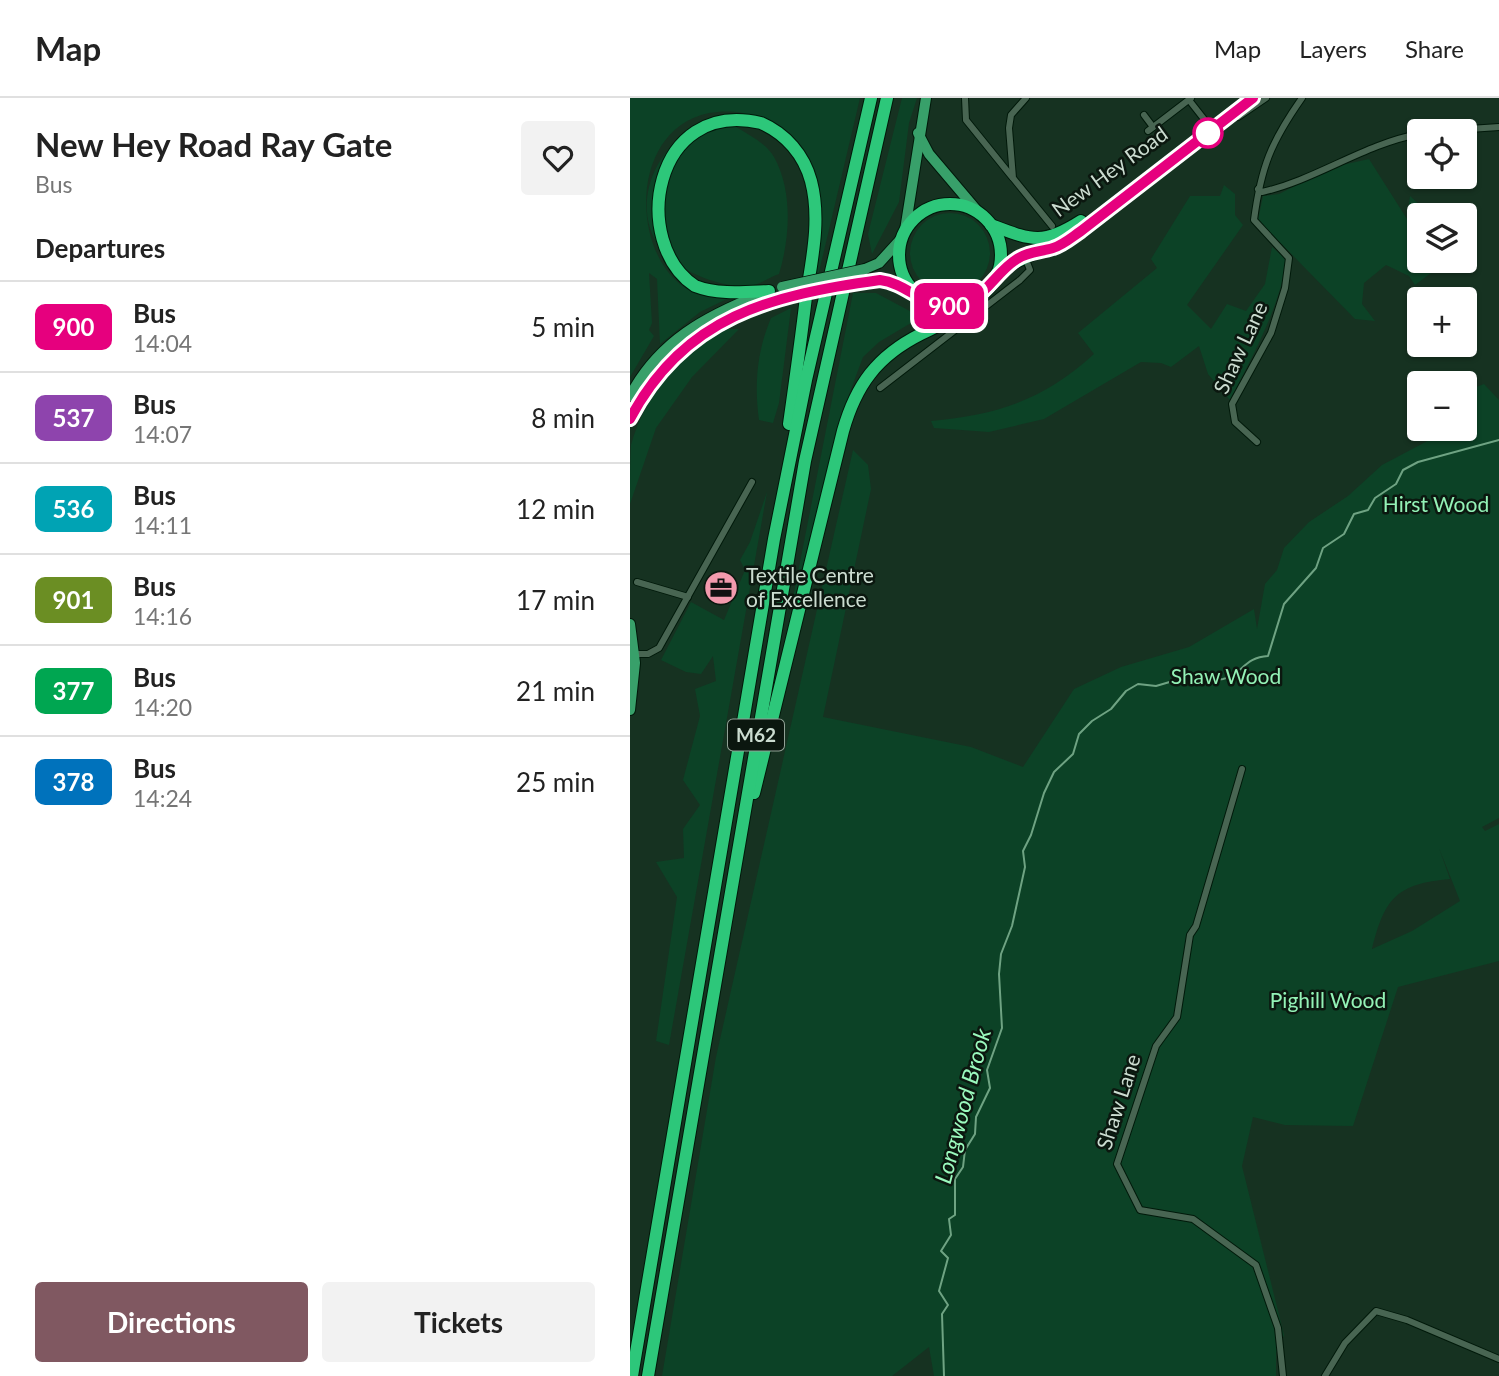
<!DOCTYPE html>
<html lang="en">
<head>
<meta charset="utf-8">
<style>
  :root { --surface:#fff; --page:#f2f2f2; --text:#222; --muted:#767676; --line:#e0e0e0; --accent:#805861 }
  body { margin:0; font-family:Lato,sans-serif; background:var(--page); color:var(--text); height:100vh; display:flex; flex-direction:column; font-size:26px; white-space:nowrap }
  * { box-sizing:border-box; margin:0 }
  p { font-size:23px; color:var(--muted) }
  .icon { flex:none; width:38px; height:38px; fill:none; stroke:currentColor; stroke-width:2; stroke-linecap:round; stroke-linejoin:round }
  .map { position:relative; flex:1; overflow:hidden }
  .details { display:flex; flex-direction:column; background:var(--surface); width:630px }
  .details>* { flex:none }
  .badge { padding:0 14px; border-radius:10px; font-size:24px; line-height:46px }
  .controls { position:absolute; left:777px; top:21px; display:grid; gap:14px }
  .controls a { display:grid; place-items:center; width:70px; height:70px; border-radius:7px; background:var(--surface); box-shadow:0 2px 5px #0004; font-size:35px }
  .map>.badge { position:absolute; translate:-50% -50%; box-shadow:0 0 0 4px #fff }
  h2 { padding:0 35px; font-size:26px; line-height:63px }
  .round { display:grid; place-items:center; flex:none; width:74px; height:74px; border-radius:7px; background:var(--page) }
  .head { display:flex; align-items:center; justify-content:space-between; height:119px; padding:0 35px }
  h1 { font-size:33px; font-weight:700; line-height:52px }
  .cta { display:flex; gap:14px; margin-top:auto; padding:14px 35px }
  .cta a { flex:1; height:80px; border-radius:7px; background:var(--accent); color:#fff; font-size:28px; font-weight:700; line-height:80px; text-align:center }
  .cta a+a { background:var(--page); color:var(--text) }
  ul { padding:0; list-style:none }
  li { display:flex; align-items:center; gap:21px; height:91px; padding:0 35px; border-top:2px solid var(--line) }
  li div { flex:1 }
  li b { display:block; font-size:26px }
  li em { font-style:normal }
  li .badge { min-width:77px; font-weight:700; text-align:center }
  header { display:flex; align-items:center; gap:42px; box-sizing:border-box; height:98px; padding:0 35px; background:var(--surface); border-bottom:2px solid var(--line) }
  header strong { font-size:33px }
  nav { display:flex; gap:38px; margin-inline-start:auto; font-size:24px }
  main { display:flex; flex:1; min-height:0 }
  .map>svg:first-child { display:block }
  .green { fill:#0c4226; fill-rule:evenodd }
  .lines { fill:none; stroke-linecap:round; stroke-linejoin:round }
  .stream { stroke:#6fa383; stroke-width:2 }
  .street-casing { stroke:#00190a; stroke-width:8 }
  .primary-casing { stroke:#00190a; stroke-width:12 }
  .highway-casing { stroke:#00190a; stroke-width:14 }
  .street { stroke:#486552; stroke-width:6 }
  .primary { stroke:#38a06a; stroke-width:10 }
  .highway { stroke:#2dc77a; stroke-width:12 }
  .primary-bridge-casing { stroke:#00190a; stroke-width:12; stroke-linecap:butt }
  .primary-bridge { stroke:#38a06a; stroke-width:10 }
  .line-casing { stroke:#fff; stroke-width:16 }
  .line { stroke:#e6007e; stroke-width:10 }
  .stop-dot { fill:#fff; stroke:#e6007e; stroke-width:3.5 }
  .labels { text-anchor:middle; stroke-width:5; stroke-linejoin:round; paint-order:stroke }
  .shield { fill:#0b170f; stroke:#91a196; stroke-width:2 }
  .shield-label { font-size:19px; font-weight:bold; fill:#cbdcd0 }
  .street-label { font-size:21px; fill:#cbdcd0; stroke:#0b170f }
  .park-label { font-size:21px; fill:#93f2b6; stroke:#0b170f }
  .poi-label { font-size:21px; fill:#cbdcd0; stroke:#0b170f; text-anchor:start }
  .water-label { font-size:23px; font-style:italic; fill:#9af9bd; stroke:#0b170f }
</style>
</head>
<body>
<header>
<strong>Map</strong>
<nav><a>Map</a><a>Layers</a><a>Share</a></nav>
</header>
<main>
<section class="details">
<div class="head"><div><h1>New Hey Road Ray Gate</h1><p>Bus</p></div><a class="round"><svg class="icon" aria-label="heart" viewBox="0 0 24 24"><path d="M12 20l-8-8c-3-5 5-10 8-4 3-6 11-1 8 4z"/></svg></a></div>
<h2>Departures</h2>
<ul>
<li><span class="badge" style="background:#e6007e;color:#fff">900</span><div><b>Bus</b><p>14:04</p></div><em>5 min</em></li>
<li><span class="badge" style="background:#8e44ad;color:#fff">537</span><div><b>Bus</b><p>14:07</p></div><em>8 min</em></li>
<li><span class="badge" style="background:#00a3b4;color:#fff">536</span><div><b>Bus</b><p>14:11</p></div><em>12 min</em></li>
<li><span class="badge" style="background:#6b8e23;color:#fff">901</span><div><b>Bus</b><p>14:16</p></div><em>17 min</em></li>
<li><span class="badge" style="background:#00a651;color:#fff">377</span><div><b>Bus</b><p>14:20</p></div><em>21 min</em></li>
<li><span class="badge" style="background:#0072bc;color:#fff">378</span><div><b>Bus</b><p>14:24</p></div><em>25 min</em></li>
</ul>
<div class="cta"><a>Directions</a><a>Tickets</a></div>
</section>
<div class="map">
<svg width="869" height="1278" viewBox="0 0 869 1278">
  <rect width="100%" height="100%" fill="#163221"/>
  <!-- green -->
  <g class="green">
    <path d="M0,0H230L189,174L183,176L181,72C165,58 139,26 121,18C109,12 92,13 79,15C0,31 0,152 54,189C69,196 86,197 101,199L70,214L30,246L27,181L19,175L22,225L19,232L24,238L0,279Z"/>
    <path d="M272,0H287L279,25L269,104L242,156L238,136Z"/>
    <path d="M106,29C119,37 136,45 144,59C163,93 160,140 149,176C140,179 129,187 119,188C89,190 47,173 29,148C1,109 24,46 68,33C80,29 94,30 106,29Z"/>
    <path d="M739,61L777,121L780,98L801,117H789V163H817L785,187L779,178L756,167L734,185L732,206L745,223L725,221L628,122L633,98L649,96L703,69Z"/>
    <path d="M594,87L605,96V117L613,127L557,207L581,231L597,206L616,213L635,186L642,149L657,162C648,213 623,257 600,302L578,276L569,248L541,269L531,265L511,264L414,321L359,334L304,330L301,323C367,317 414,302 464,256L448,235L527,170L521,161L560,98H590Z"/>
    <circle cx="320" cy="155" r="40"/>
    <path d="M223,195H246L291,219L249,244L233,259L214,310L157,530Z"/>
    <path d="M161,210L149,305L143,325L129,322C124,286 127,253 141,220Z"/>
    <path d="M94,231H109L62,279L26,330L0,406C0,388 0,364 1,347C15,297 50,257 94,231Z"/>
    <path d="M854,286L869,302V720L852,729L855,733L869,726V863L768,889L723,1028L655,1027L623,1019L612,1068L654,1237L646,1255V1278H304L299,1249L262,1278H32L86,959L223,352L238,367L241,391L193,619L341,649L393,669L444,591L491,569L559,549L624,511L627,531L635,486L647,472L654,450L679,424L718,398L752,367L805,339L825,331H835L836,293ZM809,750L830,803L782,833L742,851C755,799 767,786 820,781Z"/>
    <path d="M137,394L39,947L26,943L47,799L26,764L54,760L53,731L70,707L53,682L70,618L65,591L86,583L83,558L71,576L56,574L31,562L61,504L94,522L115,472L110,462L120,444Z"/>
  </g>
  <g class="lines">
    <!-- stream -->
    <path class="stream" d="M314,1278L312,1216L318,1207L309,1193L318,1160L311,1153L321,1137L319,1121L325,1117V1081L333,1069L335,1052L345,1036L346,1019L360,990L357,972L372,930L369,876L371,856L382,828L395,769L393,753L401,737L414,695L424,674L443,656L449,636L462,623L481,611L496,593L508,586L526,588L543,583L548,575C563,573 581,583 593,581C612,577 614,559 638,558L654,506L686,470L693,450L714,436L724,416L738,412L745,400L766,386L773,372L788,364L869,342"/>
    <!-- street casing -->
    <g class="street-casing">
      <g id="street">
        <path d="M335,0L336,22L382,79"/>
        <path d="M396,0L381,17L379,30L383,80L422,128"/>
        <path d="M559,2L577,25"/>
        <path d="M514,17L523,29"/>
        <path d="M608,19L636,0"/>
        <path d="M518,33L561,0"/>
        <path d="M810,33L869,29"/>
        <path d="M628,91L632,94C686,82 734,46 789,36"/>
        <path d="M250,290L390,182L400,172L395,159"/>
        <path d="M627,344L605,324L602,306L641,235L655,190L659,160L624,122C631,69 641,44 672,0"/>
        <path d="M7,484L58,499"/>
        <path d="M5,556H18L29,550L122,384"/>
        <path d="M612,671L566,828L560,837L547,919L526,948L487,1066L510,1112L563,1121L626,1167L648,1230L653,1278"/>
        <path d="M695,1278L715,1245L746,1213L777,1222L869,1261"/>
      </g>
    </g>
    <!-- primary casing -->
    <g class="primary-casing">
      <g id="primary">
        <path d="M288,35L299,56L349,115"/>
        <path d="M275,132L296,0"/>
        <path d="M235,171L249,165L271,141"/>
        <path d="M237,184H263L287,197"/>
        <path d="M0,298C29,243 76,218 132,196"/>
        <path d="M0,321C37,251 84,218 160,200"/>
        <path d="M0,526L5,565L0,612"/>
      </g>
    </g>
    <!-- highway casing -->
    <g class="highway-casing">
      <g id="highway">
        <circle cx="320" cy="157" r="51"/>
        <path d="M361,127C401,142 412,148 451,123"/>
        <path d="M367,175C397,154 421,153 451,133L623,0"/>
        <path d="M139,193C115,194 88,197 65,188C0,145 22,0 131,25C156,36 174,57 181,83C191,121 182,161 176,199C171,242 165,284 159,326"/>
        <path d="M124,695L213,333C226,287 247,258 291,236C311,226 329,219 344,202"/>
        <path d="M2,1278L144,441L176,282L241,0"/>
        <path d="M18,1278L175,363L257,0"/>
      </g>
    </g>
    <!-- street -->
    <use href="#street" class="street"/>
    <!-- primary -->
    <use href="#primary" class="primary"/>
    <!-- highway -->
    <use href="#highway" class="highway"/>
    <!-- primary-bridge casing -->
    <g class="primary-bridge-casing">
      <g id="primary-bridge">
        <path d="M152,189L235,171"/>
        <path d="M160,200L237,184"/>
      </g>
    </g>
    <!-- primary-bridge -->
    <use href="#primary-bridge" class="primary-bridge"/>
  </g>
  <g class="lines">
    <!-- line casing -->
    <g class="line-casing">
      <path id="line" d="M0,321C54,218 141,197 250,182C274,185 290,205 314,208C351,212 361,177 387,161C399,153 411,154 423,150C433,147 442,139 451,133L623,0"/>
    </g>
    <!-- line -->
    <use href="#line" class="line"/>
  </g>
  <!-- icons -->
  <defs>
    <g id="office-disc" transform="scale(1.75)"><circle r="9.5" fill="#f29aad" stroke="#0b170f"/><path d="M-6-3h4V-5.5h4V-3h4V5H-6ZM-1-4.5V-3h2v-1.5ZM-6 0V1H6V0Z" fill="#111"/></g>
  </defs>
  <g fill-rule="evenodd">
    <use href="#office-disc" x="91" y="490"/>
  </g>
  <!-- markers -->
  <circle class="stop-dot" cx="578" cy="35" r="14"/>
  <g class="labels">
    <!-- shield labels -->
    <rect class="shield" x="98" y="621.5" width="56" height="31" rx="5"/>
    <g class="shield-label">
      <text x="126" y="644">M62</text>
    </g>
    <!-- street labels -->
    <g class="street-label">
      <text transform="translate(480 74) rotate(-36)" y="7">New Hey Road</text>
      <text transform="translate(611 250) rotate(-65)" y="7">Shaw Lane</text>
      <text transform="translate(489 1004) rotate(-72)" y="7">Shaw Lane</text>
    </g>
    <!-- park labels -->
    <g class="park-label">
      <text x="806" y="414">Hirst Wood</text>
      <text x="596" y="586">Shaw Wood</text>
      <text x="698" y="910">Pighill Wood</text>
    </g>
    <!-- poi labels -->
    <g class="poi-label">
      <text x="116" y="485">Textile Centre<tspan x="116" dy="24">of Excellence</tspan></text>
    </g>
    <!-- water labels -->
    <g class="water-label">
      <text transform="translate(333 1008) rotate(-75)" y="8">Longwood Brook</text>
    </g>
  </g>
</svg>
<div class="controls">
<a><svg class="icon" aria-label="locate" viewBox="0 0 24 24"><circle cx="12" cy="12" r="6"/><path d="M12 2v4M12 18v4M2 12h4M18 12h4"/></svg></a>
<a><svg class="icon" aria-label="layers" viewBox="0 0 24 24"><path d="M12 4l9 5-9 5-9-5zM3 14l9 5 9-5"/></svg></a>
<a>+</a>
<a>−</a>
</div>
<b class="badge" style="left:319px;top:208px;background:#e6007e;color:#fff">900</b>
</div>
</main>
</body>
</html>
